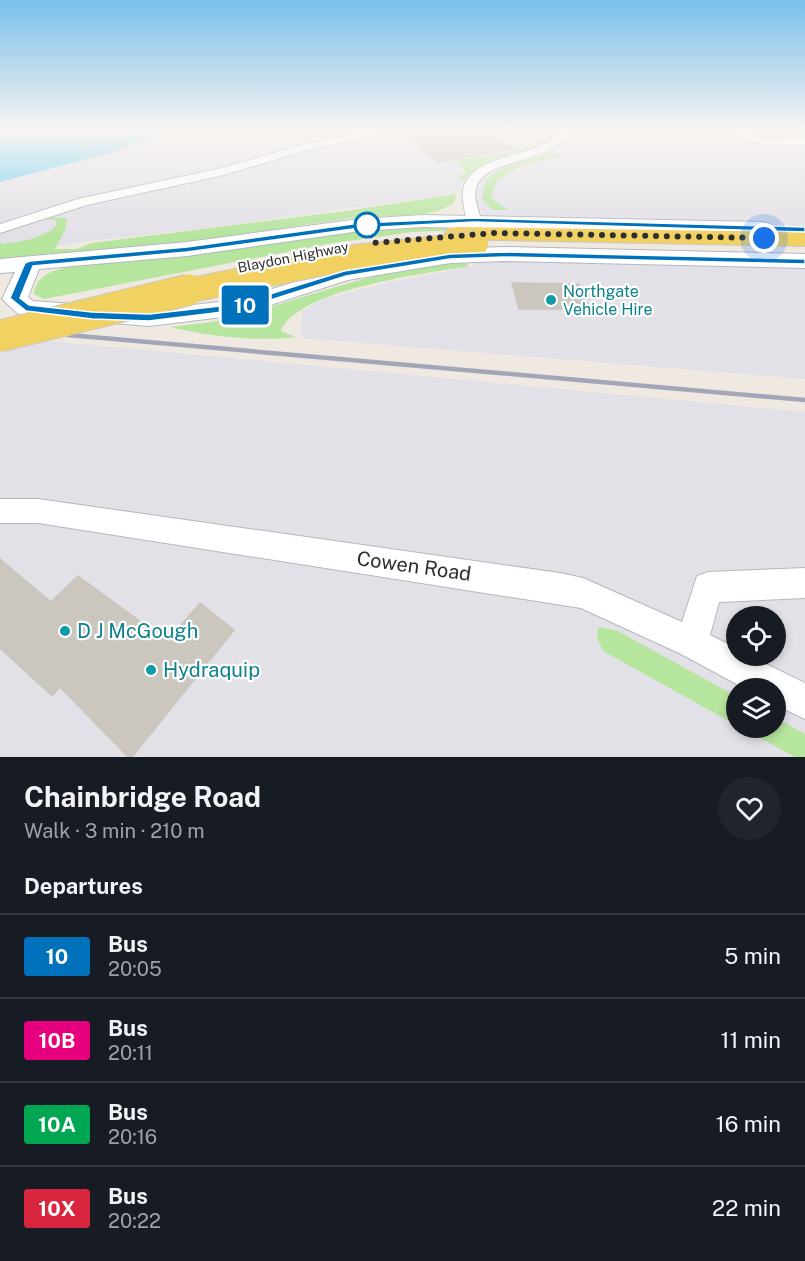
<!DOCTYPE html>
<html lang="en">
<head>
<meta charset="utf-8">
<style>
  :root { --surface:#171b24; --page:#20242c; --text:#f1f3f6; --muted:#9ea1a6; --line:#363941 }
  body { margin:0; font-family:"Public Sans",sans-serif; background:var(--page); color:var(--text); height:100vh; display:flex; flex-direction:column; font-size:22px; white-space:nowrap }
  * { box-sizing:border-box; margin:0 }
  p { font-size:20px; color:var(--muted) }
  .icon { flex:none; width:33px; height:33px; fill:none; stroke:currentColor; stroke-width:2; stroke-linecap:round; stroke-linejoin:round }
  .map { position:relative; height:757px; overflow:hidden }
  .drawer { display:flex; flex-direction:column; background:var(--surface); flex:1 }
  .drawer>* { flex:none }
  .badge { padding:0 12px; border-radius:4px; font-size:21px; line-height:39px }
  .fabs { position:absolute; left:726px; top:606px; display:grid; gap:12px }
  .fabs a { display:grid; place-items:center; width:60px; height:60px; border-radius:50%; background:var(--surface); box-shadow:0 3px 9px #0003; font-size:30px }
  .you { position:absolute; width:30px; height:30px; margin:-15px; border:4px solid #fff; border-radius:50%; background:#1a73e8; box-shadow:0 0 0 9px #1a73e833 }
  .map>.badge { position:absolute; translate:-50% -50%; box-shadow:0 0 0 3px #fff }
  h2 { padding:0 24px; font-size:22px; line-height:54px }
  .round { display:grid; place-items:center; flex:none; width:63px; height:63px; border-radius:32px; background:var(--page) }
  .overview { display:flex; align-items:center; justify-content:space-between; height:102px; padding:0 24px }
  h1 { font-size:28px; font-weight:700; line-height:45px }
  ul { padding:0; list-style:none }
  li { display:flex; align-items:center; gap:18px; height:84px; padding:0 24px; border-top:2px solid var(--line) }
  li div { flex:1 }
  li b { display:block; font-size:22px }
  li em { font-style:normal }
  li .badge { min-width:66px; font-weight:700; text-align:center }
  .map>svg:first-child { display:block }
  .industrial { fill:#e3e1e8; fill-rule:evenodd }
  .green { fill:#b6e59e }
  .water { fill:#75cff0 }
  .building { fill:#cbc7bf; stroke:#cbc5ba; stroke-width:1.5 }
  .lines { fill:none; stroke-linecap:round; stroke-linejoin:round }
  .minor-casing { stroke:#b4b7c1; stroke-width:2 }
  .secondary-casing { stroke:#b4b7c1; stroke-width:2 }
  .primary-casing { stroke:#c9c9c9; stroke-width:2 }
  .minor { fill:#fff; fill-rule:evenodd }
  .secondary { fill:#fff; fill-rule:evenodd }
  .primary { fill:#f2d163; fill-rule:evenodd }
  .rail { stroke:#a3a6b8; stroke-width:4.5 }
  .primary-bridge-far1-casing { stroke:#c9c9c9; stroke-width:26; stroke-linecap:butt }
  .primary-bridge-casing { stroke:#c9c9c9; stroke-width:33; stroke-linecap:butt }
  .primary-bridge-far1 { stroke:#f2d163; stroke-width:24 }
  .primary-bridge { stroke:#f2d163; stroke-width:31 }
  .line { fill:#0072bc; stroke:#fff; stroke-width:1.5 }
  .walk { stroke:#2e2e2e; stroke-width:6; stroke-dasharray:0 10.8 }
  .stop-dot { fill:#fff; stroke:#0072bc; stroke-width:3 }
  .culture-dot { fill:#0f9aa8; stroke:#fff; stroke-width:2 }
  .labels { text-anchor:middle; stroke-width:4.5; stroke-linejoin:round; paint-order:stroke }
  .far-street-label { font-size:14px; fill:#2e2e2e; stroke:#fff }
  .culture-label { font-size:16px; fill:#0d838f; stroke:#fff; text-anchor:start }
  .near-street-label { font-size:20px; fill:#2e2e2e; stroke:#fff }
  .near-culture-label { font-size:20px; fill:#0d838f; stroke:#fff; text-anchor:start }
</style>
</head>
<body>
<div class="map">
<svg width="805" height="757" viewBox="0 0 805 757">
  <rect width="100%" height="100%" fill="#efe9e1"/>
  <!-- industrial -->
  <g class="industrial">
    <path d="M168,130H805V233L501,227L459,193L215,227L80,242L0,257V182L114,152Z"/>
    <path d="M484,249L805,255V379L301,338L302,311L324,299L390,282L473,266Z"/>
    <path d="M0,339H28L805,412V757H0ZM736,616H776V656H736ZM736,688H776V728H736Z"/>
  </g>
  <!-- green -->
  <g class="green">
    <path d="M556,130L561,132L555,141C523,152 490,157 464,180L458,179L466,171L456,160C487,155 534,155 556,130Z"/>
    <path d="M551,153L562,156L522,165L497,180L491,198L508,210H493L482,199L486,179L503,168Z"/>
    <path d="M456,194L454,203C427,221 385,214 352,218C279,228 205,241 131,249C88,254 44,257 0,260V236L1,244C22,241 40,240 56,226V220H45L48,217L67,218L66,228L55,249H76L92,243L353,210Z"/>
    <path d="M440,224L485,229L412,232L333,243L44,299L34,294C36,273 57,270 75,265L359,230Z"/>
    <path d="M464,263L470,266C428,273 297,289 281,331L295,337C259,342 206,336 170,327C191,324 214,323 235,317C313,296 380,267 464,263Z"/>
    <path d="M598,627L616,630L736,696V725L603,651L597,638Z"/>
    <path d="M776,718L805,734V757H795L742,728H776Z"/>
  </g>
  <!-- water -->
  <path class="water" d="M0,130H167L114,152L0,182Z"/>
  <!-- building -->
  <g class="building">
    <path d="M449,130H485L514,149L438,162L407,137Z"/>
    <path d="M512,283L579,284L590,309H519Z"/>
    <path d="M0,559L51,602L78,576L167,641L200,603L234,630L132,757H128L60,687L52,696L0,648Z"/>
  </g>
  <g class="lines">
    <!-- minor casing -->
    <g class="minor-casing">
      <g id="minor">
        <path d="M374,130H396L307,150L224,175L87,205L0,233V224L78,199L222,168L305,144Z"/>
        <path d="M562,130H572C549,167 486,156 476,188C473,198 479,210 481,220L479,223H469C465,216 464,208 463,201C457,150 540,162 562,130Z"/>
        <path d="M719,130H736L765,139L805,138V144L765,145Z"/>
        <path d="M0,499H38L560,573L583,578L682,622L697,576L708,572L805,568V598L719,602L710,635L736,648V656H750L805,683V719L776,705V688H744L681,654L581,608L38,523H0Z"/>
      </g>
    </g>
    <!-- secondary casing -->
    <g class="secondary-casing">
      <path id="secondary" d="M423,215L762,222L769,224L772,228L769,232L762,234L423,227L360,231L187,256L39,269L28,297L33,301L149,310L236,300L344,267L450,249L504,247L805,254V268L504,261L450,263L348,280L239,315L149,326L26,316L17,313L2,299L15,272L0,273V259L187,242L360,219Z"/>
    </g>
    <!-- primary casing -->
    <g class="primary-casing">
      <path id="primary" d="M456,227L805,232V246L448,239L444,234L448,229Z"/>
    </g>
    <!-- minor -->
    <use href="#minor" class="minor"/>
    <!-- secondary -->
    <use href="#secondary" class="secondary"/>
    <!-- primary -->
    <use href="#primary" class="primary"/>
    <!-- rail -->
    <path class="rail" d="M0,329L805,400"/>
    <!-- primary-bridge-far1 casing -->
    <g class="primary-bridge-far1-casing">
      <path id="primary-bridge-far1" d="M181,292L355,257L476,244"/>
    </g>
    <!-- primary-bridge casing -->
    <g class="primary-bridge-casing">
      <path id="primary-bridge" d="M0,336L188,290"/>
    </g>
    <!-- primary-bridge-far1 -->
    <use href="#primary-bridge-far1" class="primary-bridge-far1"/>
    <!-- primary-bridge -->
    <use href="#primary-bridge" class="primary-bridge"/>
  </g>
  <!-- sky -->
  <linearGradient id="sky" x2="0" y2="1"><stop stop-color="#7abfeb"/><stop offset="0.55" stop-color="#f8f5f2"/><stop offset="1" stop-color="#f8f5f2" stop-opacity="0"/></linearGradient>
  <rect width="805" height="236" fill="url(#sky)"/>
  <!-- line -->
  <path class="line" d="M474,218L805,227V232L474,222L360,228L187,252L33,266L20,298L29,305L92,312L149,314L238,304L344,271L450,254L504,252L805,259V264L504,257L450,259L346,276L239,310L149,321L92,319L26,311L10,298L25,263L30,261L187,247L360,223Z"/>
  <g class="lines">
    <!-- walk -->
    <path class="walk" d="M367,225L373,243L494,233L764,238"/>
  </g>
  <!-- markers -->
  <circle class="stop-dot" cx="367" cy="225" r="12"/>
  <g class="culture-dot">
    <circle cx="551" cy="300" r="6"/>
    <circle cx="65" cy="631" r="6"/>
    <circle cx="151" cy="670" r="6"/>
  </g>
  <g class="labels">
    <!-- far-street labels -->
    <g class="far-street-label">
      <text transform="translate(293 257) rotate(-11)" y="5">Blaydon Highway</text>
    </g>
    <!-- culture labels -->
    <g class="culture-label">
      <text x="563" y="297">Northgate<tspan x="563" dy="18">Vehicle Hire</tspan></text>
    </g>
    <!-- near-street labels -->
    <g class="near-street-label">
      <text transform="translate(414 566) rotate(8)" y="7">Cowen Road</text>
    </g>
    <!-- near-culture labels -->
    <g class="near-culture-label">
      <text x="77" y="638">D J McGough</text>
      <text x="163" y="677">Hydraquip</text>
    </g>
  </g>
</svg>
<div class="fabs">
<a><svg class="icon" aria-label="locate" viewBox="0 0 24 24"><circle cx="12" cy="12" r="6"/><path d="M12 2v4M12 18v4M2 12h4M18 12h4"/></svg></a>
<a><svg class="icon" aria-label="layers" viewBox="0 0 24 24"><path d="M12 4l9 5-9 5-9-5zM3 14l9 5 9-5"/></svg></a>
</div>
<div class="you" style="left:764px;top:238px"></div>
<b class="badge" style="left:245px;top:305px;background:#0072bc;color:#fff">10</b>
</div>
<section class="drawer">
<div class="overview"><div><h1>Chainbridge Road</h1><p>Walk · 3 min · 210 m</p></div><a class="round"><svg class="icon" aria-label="heart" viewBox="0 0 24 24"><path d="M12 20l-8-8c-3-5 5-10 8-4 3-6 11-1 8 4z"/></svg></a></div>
<h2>Departures</h2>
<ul>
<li><span class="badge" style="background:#0072bc;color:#fff">10</span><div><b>Bus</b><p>20:05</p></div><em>5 min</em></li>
<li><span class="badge" style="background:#e6007e;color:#fff">10B</span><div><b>Bus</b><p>20:11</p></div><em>11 min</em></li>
<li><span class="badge" style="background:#00a651;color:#fff">10A</span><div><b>Bus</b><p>20:16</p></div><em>16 min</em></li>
<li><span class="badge" style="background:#d7263d;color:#fff">10X</span><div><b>Bus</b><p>20:22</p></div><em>22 min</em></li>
</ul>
</section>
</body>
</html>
